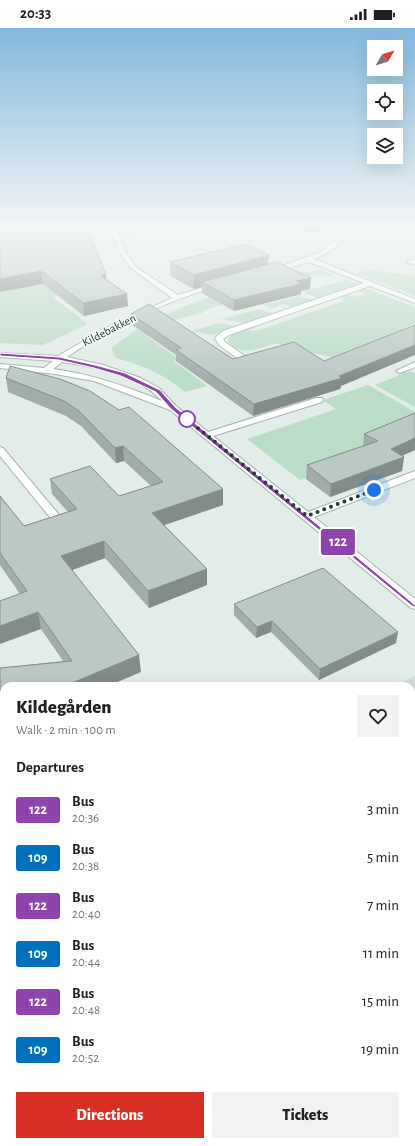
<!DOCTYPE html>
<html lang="en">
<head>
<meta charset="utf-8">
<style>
  :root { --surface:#fff; --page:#f2f2f2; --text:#202124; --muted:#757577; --accent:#d93025 }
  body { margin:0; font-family:"Alegreya Sans",sans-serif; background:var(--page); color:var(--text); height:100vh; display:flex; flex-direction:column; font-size:15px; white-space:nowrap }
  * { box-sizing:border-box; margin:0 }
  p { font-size:13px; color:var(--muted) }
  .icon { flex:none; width:22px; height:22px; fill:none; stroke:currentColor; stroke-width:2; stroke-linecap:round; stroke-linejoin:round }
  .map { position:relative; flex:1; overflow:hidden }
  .side { position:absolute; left:0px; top:654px; width:415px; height:464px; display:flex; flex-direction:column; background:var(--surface); border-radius:12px 12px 0 0; box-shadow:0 4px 16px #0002 }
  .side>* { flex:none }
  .badge { padding:0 8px; border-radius:3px; font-size:14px; line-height:26px }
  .needle { width:26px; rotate:52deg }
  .buttons { position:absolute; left:367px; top:12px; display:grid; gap:8px }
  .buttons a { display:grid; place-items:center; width:36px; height:36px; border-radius:0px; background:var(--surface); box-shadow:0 4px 16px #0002; font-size:20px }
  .you { position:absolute; width:20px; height:20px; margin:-10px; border:3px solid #fff; border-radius:50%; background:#1a73e8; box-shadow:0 0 0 6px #1a73e833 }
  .map>.badge { position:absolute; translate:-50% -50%; box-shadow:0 0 0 2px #fff }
  h2 { padding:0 16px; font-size:15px; line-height:36px }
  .round { display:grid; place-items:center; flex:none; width:42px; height:42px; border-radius:0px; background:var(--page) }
  .overview { display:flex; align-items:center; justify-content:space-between; height:68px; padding:0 16px }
  h1 { font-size:19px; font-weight:800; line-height:30px }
  .cta { display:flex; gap:8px; margin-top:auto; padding:8px 16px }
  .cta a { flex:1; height:46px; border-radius:0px; background:var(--accent); color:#fff; font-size:16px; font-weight:800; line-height:46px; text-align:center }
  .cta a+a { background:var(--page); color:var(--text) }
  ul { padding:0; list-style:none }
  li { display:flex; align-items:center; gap:12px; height:48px; padding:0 16px }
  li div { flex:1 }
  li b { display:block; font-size:15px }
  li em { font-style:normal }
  li .badge { min-width:44px; font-weight:700; text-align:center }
  .status { display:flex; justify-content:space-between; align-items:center; height:28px; padding:0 20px; background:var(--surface); direction:ltr }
  .status svg { height:11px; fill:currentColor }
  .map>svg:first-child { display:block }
  .built { fill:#d0dcd7 }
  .green { fill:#bbdcc7 }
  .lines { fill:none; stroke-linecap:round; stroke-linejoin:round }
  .minor-casing { stroke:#a5b4b0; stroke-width:2 }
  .minor { fill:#fff; fill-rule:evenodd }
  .wall { fill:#a0ada9 }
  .shaded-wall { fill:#828d89 }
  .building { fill:#bac9c4; stroke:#828d89 }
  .line { fill:#8e44ad; stroke:#fff }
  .walk { stroke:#223c38; stroke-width:4; stroke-dasharray:0 7.2 }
  .stop-dot { fill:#fff; stroke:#8e44ad; stroke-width:2 }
  .labels { text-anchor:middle; stroke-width:4; stroke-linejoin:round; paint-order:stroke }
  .far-street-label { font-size:12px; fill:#223c38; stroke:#f2f8f6 }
</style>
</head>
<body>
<div class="status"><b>20:33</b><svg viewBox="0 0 49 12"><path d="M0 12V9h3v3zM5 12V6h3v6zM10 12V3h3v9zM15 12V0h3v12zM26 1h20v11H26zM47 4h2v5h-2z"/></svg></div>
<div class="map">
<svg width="415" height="1118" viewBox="0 0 415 1118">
  <rect width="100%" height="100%" fill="#e2ece8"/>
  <!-- built -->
  <path class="built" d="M415,648V1118H0V713H4V1114H411V658H394Z"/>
  <!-- green -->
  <g class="green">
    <path d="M321,242L334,248H328L323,246L284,255L248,270L203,282L205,284L159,296L167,301L145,307L179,331L174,333L207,358L185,364C162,345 144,338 116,330L111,320C121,313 131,305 141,299C181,277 227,262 270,251C288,247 304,243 321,242Z"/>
    <path d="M370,242L415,248V268L356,245Z"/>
    <path d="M346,252L357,256L318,270L302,264Z"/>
    <path d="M59,253L75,264L53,269L88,296L43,317L0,315V264Z"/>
    <path d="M365,260L415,279V295L386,309L351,333L284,319L277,315C261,320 240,330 228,313C231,302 248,301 257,303L343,273L342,267L346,266L356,269L365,266L356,262Z"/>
    <path d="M299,268L313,272L292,279L283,276L273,280L263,277Z"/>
    <path d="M260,281L272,286L244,295L221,291Z"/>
    <path d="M218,295L236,298L213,307L192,303Z"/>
    <path d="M409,343L415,345V379L375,357Z"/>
    <path d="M368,357L415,384V396L359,419L372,426L300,452L247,411L336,381L323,372Z"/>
  </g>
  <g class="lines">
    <!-- minor casing -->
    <g class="minor-casing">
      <g id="minor">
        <path d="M186,197H213L210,199L117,205L128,228L136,239L178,267L217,255L219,256V258C166,273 113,298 67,329L103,337L141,350L159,360L176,378L208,404L316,370H322L323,372L322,374L213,408L308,484L415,443V450L314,489L415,571V581L411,580L170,382L94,353L55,346L0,340V336L44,340L53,333L0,329V325L58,328L106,300L172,270L132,241L122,228L110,203L113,201ZM62,334C96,339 137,346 162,373C126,358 91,346 53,341Z"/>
        <path d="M337,197H343L347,207L331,223L314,231L415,271V275L370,258L229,307L223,311L225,314L249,331L257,330V334L245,336L219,317L215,310L223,303L364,255L309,234L272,245L269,243L318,225L334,214L341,207Z"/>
        <path d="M410,232H415V236L408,235L407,234Z"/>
        <path d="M415,334V339L400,345L396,343Z"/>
        <path d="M0,419L3,420L65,494L66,496L65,498H57L0,428Z"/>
      </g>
    </g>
    <!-- minor -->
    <use href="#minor" class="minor"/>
  </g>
  <!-- wall -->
  <g class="wall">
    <path d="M0,197H95L86,198L106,251L128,278L84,288L43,256Z"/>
    <path d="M280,197H337L336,199L322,200L321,204H298V199L283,200Z"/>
    <path d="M344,197H415L345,199Z"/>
    <path d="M170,234L268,237L310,261L301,263V266L234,283L202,265V259L194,261L170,248Z"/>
    <path d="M131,286L233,331L341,358L340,361L253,388L176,333V327L131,296Z"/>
    <path d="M10,338L223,477L164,497L207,541V557L149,580L105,530L72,542L141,644L4,658V708H0V640L63,633L41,601L20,566L0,537V468L24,498L68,484L52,466L50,451L119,468L151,458L124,433L116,435L81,398L66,388L8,364L6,350Z"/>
    <path d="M364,406L404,429L402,443L330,469L306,451L307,437L363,418Z"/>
    <path d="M234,576L396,615L319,652L271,604L256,610L234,587Z"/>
  </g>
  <!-- shaded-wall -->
  <g class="shaded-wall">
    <path d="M83,197H95L83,199Z"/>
    <path d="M283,197H299L298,199L283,200Z"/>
    <path d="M269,227L268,241L202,254V259L194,261V247Z"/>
    <path d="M41,243L43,256L0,264V251Z"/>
    <path d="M106,247L107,259L101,248Z"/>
    <path d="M311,250L310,261L301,263V266L234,283V272L297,253Z"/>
    <path d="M127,266L128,278L84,288L83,275Z"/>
    <path d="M415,317V327L341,358L340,361L253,388L254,376L339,348Z"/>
    <path d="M415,410V422L389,434L391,421Z"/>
    <path d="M123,418L124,433L116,435L115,420Z"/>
    <path d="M404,429L402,443L330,469L331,456Z"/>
    <path d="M223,461V477L153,501L152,485Z"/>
    <path d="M104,513L105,530L64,545L61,528Z"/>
    <path d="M207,541V557L149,580L148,563Z"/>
    <path d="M38,584L41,601L0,616V598Z"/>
    <path d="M272,593L271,604L256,610L257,599Z"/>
    <path d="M398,604L396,615L319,652L320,641Z"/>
    <path d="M139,627L141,644L108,658H65Z"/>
    <path d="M415,1047V1050L411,1060V1050Z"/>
    <path d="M86,1114H92V1118H85Z"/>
  </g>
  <!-- building -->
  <g class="building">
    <path d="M0,197H86L106,247L101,248L127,266L83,275L41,243L0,251Z"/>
    <path d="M299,197H322V198Z"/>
    <path d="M246,216L269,227L194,247L170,234Z"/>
    <path d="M277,234L311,250L297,253L301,256L234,272L202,254Z"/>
    <path d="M149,276L233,331L294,314L324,333L415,297V317L339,348L342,350L254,376L176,322L181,320L131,286Z"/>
    <path d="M10,338L60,351L90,363L119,382L129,379L223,461L152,485L207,541L148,563L104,513L61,528L139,627L65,658H4V690L0,691V640L72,633L38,584L0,598V573L27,563L0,525V468L24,498L77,481L50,451L90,438L119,468L163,454L123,418L115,420L79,383L64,373L6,350Z"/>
    <path d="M415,385V410L391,421L404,429L331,456L307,437L378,413L364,406Z"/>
    <path d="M323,540L398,604L320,641L272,593L257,599L234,576Z"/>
    <path d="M4,770V1114H86L85,1118H0V772Z"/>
    <path d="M411,1039L415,1044V1047L411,1050L415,1055V1118H221L227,1114H411Z"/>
  </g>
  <!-- sky -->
  <linearGradient id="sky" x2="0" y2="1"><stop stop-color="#83b8de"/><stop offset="0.56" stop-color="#f2f6f5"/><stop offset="1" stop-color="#f2f6f5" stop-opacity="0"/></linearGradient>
  <rect width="415" height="353" fill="url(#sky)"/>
  <!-- line -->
  <path class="line" d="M0,325L59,329L95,337L125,345L160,362L175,379L415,577V579L412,578L171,381L156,364L121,348L94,340L59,332L0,328Z"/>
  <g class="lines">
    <!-- walk -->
    <path class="walk" d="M187,391L184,389L307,488L374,462"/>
  </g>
  <!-- markers -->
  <circle class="stop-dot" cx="187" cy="391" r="8"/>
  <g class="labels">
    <!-- far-street labels -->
    <g class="far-street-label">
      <text transform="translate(109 302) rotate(-27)" y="4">Kildebakken</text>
    </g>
  </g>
</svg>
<div class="buttons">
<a><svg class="needle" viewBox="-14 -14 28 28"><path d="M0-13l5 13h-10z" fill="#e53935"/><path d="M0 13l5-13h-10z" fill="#757577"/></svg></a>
<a><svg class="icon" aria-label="locate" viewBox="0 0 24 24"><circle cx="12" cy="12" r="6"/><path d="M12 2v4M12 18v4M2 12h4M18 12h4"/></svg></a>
<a><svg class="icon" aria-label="layers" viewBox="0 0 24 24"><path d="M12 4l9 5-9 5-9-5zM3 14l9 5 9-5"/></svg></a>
</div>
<div class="you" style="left:374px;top:462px"></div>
<b class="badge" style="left:338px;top:514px;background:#8e44ad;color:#fff">122</b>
<section class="side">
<div class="overview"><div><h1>Kildegården</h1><p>Walk · 2 min · 100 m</p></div><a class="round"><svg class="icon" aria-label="heart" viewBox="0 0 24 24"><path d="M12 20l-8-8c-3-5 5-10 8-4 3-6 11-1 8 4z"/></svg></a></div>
<h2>Departures</h2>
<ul>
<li><span class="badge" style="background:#8e44ad;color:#fff">122</span><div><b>Bus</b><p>20:36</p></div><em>3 min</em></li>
<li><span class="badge" style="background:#0072bc;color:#fff">109</span><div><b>Bus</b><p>20:38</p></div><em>5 min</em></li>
<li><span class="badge" style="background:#8e44ad;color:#fff">122</span><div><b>Bus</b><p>20:40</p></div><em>7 min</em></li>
<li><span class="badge" style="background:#0072bc;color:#fff">109</span><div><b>Bus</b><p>20:44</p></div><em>11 min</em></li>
<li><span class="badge" style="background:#8e44ad;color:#fff">122</span><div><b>Bus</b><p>20:48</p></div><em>15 min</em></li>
<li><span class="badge" style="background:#0072bc;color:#fff">109</span><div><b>Bus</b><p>20:52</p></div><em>19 min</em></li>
</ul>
<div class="cta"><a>Directions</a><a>Tickets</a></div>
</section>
</div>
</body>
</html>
